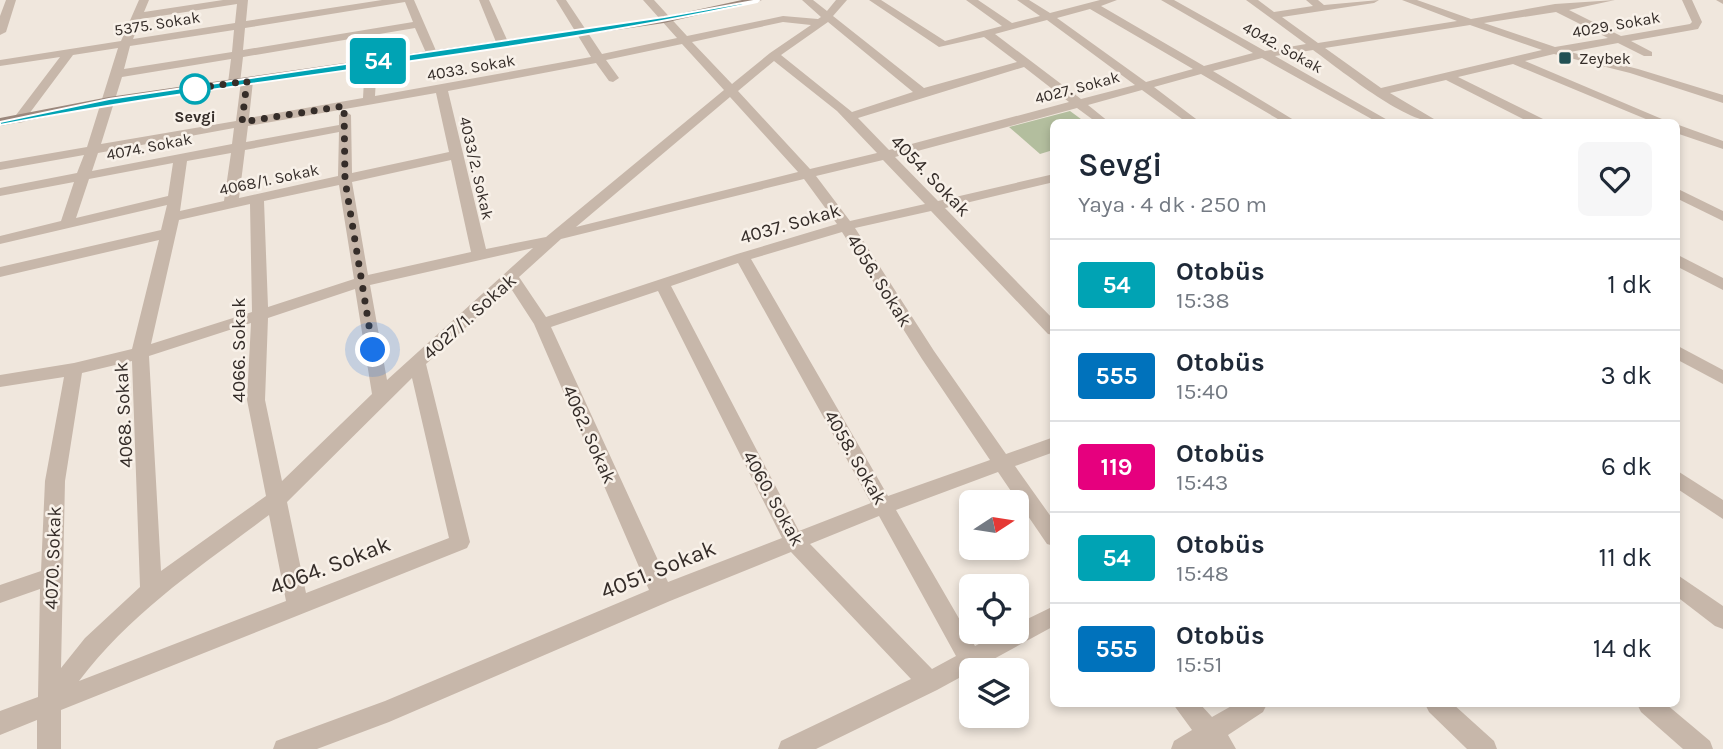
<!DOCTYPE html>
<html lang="tr">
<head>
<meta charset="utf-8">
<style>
  :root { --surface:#fff; --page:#f6f6f7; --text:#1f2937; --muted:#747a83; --line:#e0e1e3 }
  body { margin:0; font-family:Karla,sans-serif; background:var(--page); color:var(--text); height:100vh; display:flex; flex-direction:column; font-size:26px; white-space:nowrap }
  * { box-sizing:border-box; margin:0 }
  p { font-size:23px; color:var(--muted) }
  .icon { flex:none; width:38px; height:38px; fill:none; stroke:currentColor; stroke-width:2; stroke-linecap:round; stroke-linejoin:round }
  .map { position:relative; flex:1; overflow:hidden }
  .drawer { position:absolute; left:1050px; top:119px; width:630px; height:588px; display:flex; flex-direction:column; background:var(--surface); border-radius:10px; box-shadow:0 4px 10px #0003 }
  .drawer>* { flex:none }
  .badge { padding:0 14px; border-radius:5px; font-size:24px; line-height:46px }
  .needle { width:46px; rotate:78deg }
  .buttons { position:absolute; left:959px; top:490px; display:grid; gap:14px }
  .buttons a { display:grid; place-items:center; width:70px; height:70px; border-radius:10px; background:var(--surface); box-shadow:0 4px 10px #0003; font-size:35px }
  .you { position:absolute; width:35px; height:35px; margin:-18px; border:5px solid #fff; border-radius:50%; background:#1a73e8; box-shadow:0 0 0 10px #1a73e833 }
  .map>.badge { position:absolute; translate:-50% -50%; box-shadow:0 0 0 4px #fff }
  .round { display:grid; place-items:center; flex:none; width:74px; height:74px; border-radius:10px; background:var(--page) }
  .headline { display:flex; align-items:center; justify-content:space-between; height:119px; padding:0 28px }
  h1 { font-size:33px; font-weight:600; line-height:52px }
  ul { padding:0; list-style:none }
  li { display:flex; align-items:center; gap:21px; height:91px; padding:0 28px; border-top:2px solid var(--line) }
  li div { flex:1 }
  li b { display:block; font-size:26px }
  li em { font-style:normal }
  li .badge { min-width:77px; font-weight:700; text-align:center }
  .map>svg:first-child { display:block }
  .green { fill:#b3be9e }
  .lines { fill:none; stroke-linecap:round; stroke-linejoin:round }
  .minor { fill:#c7b7aa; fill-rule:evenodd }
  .secondary { fill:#9a877c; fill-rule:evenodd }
  .line { fill:#00a3b4; stroke:#fff; stroke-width:2 }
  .walk { stroke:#352d29; stroke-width:7; stroke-dasharray:0 12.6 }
  .poi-dot { fill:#225053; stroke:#f8f1e9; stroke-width:2.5 }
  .stop-dot { fill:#fff; stroke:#00a3b4; stroke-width:3.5 }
  .labels { text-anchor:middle; stroke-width:5; stroke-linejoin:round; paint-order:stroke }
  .far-street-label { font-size:16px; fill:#352d29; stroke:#f8f1e9 }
  .far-poi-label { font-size:16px; fill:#352d29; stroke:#f8f1e9; text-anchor:start }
  .far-stop-label { font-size:16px; font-weight:bold; fill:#352d29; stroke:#f8f1e9 }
  .street-label { font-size:19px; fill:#352d29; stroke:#f8f1e9 }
  .near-street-label { font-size:23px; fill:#352d29; stroke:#f8f1e9 }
</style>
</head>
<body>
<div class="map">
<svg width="1723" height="749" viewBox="0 0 1723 749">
  <rect width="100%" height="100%" fill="#f0e7dd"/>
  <!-- green -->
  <path class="green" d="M1070,111L1085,122H1054L1053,150L1040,154L1009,127Z"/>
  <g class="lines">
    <!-- minor -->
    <g class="minor">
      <path d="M6,0H16L6,32L0,35V16Z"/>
      <path d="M139,0H149L144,12L223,0H248L246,21L382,0H414L437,53L427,55L415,28L243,57L240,83L234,87L228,83L231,59L122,77L101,144L236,121L241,81L247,77L253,81L249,118L363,98L365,62L371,59L377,62L375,96L591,57L556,0H566L602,54L677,38L643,0H654L687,36L783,16L818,19L821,17L802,0H813L827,11L836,0H847L833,16L924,88L1017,62L984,37L939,47L869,0H881L945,41L1002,26L966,0H978L1012,23L1040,16L1017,0H1029L1050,13L1100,0H1117L1101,6L1204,66L1253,53L1161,0H1174L1265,51L1306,44L1246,0H1258L1274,12L1313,6L1306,0H1318L1324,5L1379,0L1374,3L1282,17L1318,43L1457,21L1402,0H1417L1471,19L1555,4L1615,0L1569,10L1621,36L1690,24L1692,22L1682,0H1692L1702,22L1698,29L1631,41L1652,52V56H1644L1618,43L1570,52L1638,69L1723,95V103L1630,73L1554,54L1525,61L1669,122H1653L1513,64L1458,77L1543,119L1544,122H1529L1446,80L1390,93L1439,122C1407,125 1341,70 1313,50L1275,56L1391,122H1377L1262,58L1213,71L1297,122H1283L1201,74L1154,87L1200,122H1186L1142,90L1088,105L1109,122H1096L1077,108L895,157L938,201L1054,174V182L945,208L1054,320V335L1048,334L931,211L855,228L934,351L1006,454L1054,437V452L1015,466L1054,521V546L1047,544L998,472L896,510L975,646L1002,632H1017V624L1054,606V626L937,690L816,749H778L781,741L911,679L791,552L670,601L389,722L317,749H273L276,741L385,701L649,590L534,324L510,287L426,364L470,542L467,548L61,710V749H37V720L0,735V711L38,697L40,589L0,603V585L41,571L45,481L64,377L0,387V375L74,363L132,349L159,240L0,277V267L161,230L167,205L0,244V236L61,221L74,182L0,196V188L77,173L84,155L0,170V162L87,147L118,48L73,55L23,122L19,123L13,119L60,57L0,66V60L121,41ZM405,2L413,22L243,50L245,28ZM237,4L235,23L133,39L141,19ZM1090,9L1193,69L1146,82L1057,18ZM1556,12L1608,38L1555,47L1484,23ZM1047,20L1135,85L1081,99L995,34ZM783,22L811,25L770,53L732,84L692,42ZM828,22L913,92L852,112L781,55ZM1470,25L1542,50L1381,88L1325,48ZM234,30L232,52L124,69L130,46ZM682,44L724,90L546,237L486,249L448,91L596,63L609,81L613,82L619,78L606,60ZM774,61L837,111L877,153L810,169L738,91ZM1024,67L1069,102L889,150L858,118ZM436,93L449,152L352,173L351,115L345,111L339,115V125L246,142L248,126ZM730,97L798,172L576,227ZM234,128L232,144L92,171L98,153ZM339,132L338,176L239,198L245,150ZM231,153L224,201L180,211L187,161ZM451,160L471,252L368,275L352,182ZM883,160L925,204L850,221L816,176ZM173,163L168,196L76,218L89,179ZM804,179L837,224L737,254L546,317L519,277L561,239ZM339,185L354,279L268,307L264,201ZM250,204L252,312L151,344L179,220ZM842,232L922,359L990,460L888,496L751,259ZM533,248L387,380L370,285ZM738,263L871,503L799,531L671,286ZM355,289L372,394L282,481L265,400L268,318ZM658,291L782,538L668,582L551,327ZM251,323L247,400L266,496L161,571L149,356ZM132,361L140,587L85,638L61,668L65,481L82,373ZM412,378L449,538L306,593L287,502ZM269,515L286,601L79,681C131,612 201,566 269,515ZM879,516L956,656L932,669L810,544Z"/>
      <path d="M479,0H489L508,42L506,44L496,42Z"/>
      <path d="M1716,0H1723V4Z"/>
      <path d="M1676,124L1723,141V149L1676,133Z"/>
      <path d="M1676,188L1723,211V221L1676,198Z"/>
      <path d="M1676,254L1723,278V290L1676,266Z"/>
      <path d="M1676,345L1723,370V384L1676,359Z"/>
      <path d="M1676,470L1723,500V519L1676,488Z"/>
      <path d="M1676,574L1723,606V629L1715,626L1676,596Z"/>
      <path d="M1173,704H1200L1212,717L1235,704H1267L1263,712L1228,735L1236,749H1171L1174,741L1192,730Z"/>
      <path d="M1425,704H1453L1494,741L1497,749H1467L1429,712Z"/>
      <path d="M1637,704H1666L1710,741L1713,749H1683L1641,712Z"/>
    </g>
    <!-- secondary -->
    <path class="secondary" d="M742,0H762L664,23L109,105L0,126V118L109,97L664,17Z"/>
  </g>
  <!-- line -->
  <path class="line" d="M757,2C507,56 251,77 0,125V122L109,99L664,17L759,0Z"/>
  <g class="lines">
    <!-- walk -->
    <path class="walk" d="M195,89L184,90L247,81L242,122L344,106L345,180L373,350"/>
  </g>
  <!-- markers -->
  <rect class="poi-dot" x="1558" y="51" width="14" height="14" rx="3.5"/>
  <circle class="stop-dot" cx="195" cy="89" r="14"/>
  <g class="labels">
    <!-- far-street labels -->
    <g class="far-street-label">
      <text transform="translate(157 23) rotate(-9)" y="6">5375. Sokak</text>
      <text transform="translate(1616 24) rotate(-10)" y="6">4029. Sokak</text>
      <text transform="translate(1283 47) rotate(29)" y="6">4042. Sokak</text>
      <text transform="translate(471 67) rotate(-10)" y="6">4033. Sokak</text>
      <text transform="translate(1077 87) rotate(-15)" y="6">4027. Sokak</text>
      <text transform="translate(149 146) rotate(-11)" y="6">4074. Sokak</text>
      <text transform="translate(477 168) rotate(77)" y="6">4033/2. Sokak</text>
      <text transform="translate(269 179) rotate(-12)" y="6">4068/1. Sokak</text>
    </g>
    <!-- far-poi labels -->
    <g class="far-poi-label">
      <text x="1579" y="64">Zeybek</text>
    </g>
    <!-- far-stop labels -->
    <g class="far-stop-label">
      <text x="195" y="122">Sevgi</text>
    </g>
    <!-- street labels -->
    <g class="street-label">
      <text transform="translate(931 175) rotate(46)" y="7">4054. Sokak</text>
      <text transform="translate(790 223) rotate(-16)" y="7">4037. Sokak</text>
      <text transform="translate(880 280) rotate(58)" y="7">4056. Sokak</text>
      <text transform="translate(469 316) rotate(-42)" y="7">4027/1. Sokak</text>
      <text transform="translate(238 350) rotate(-90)" y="7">4066. Sokak</text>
      <text transform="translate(123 415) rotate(-93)" y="7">4068. Sokak</text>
      <text transform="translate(590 434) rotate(66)" y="7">4062. Sokak</text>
      <text transform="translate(856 457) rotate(60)" y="7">4058. Sokak</text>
      <text transform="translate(774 498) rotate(61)" y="7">4060. Sokak</text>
      <text transform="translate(52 558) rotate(-88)" y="7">4070. Sokak</text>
    </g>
    <!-- near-street labels -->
    <g class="near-street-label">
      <text transform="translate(330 565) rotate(-21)" y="8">4064. Sokak</text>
      <text transform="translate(658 569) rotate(-22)" y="8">4051. Sokak</text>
    </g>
  </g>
</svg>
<div class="buttons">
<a><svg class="needle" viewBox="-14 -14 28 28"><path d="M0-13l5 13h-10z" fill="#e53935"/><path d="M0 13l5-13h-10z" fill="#747a83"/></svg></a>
<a><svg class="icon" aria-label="locate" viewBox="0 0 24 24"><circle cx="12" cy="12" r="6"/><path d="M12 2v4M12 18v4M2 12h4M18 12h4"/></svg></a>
<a><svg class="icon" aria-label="layers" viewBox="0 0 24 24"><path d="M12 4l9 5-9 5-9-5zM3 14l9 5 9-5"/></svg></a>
</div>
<div class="you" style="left:373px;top:350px"></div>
<b class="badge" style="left:378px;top:61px;background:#00a3b4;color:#fff">54</b>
<section class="drawer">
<div class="headline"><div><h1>Sevgi</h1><p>Yaya · 4 dk · 250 m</p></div><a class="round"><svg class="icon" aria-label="heart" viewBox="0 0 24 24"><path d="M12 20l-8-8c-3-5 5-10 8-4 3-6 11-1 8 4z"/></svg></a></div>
<ul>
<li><span class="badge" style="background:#00a3b4;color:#fff">54</span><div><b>Otobüs</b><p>15:38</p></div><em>1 dk</em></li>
<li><span class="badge" style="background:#0072bc;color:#fff">555</span><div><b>Otobüs</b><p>15:40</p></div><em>3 dk</em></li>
<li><span class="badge" style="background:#e6007e;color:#fff">119</span><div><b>Otobüs</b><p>15:43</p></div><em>6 dk</em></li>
<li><span class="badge" style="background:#00a3b4;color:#fff">54</span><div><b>Otobüs</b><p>15:48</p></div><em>11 dk</em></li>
<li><span class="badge" style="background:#0072bc;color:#fff">555</span><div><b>Otobüs</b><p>15:51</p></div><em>14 dk</em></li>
</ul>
</section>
</div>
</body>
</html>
